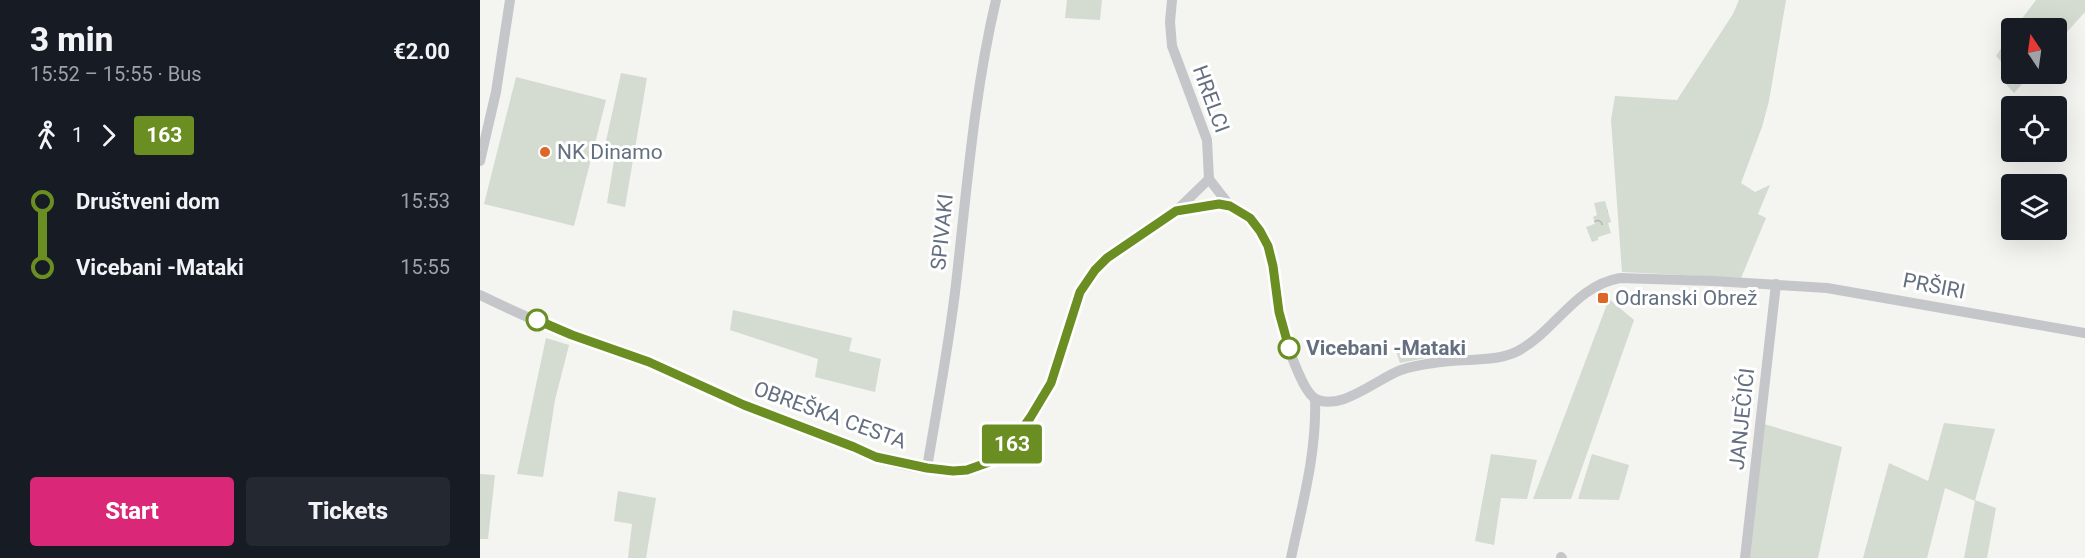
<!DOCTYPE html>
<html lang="en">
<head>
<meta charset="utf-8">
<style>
  :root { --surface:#171b24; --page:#242831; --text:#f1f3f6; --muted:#9ea1a6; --accent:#db2777 }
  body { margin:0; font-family:Roboto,sans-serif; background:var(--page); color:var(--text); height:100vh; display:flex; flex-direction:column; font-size:22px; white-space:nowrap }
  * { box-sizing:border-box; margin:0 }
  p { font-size:20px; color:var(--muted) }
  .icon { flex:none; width:33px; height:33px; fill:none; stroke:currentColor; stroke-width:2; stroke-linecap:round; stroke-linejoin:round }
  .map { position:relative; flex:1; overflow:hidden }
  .details { display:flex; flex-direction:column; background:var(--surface); width:480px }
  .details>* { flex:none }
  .badge { padding:0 12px; border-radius:4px; font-size:21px; line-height:39px }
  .needle { width:39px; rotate:347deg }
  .tools { position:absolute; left:1521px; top:18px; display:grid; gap:12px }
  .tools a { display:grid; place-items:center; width:66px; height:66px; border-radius:6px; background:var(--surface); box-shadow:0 6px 24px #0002; font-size:30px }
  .map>.badge { position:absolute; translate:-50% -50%; box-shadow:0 0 0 3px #fff }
  .legs { display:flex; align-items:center; gap:9px; height:66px; padding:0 30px; font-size:20px }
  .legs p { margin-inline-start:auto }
  .headline { display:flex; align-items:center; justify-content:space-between; height:102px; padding:0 30px }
  h1 { font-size:33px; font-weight:800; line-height:45px }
  .action { display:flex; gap:12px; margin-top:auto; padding:12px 30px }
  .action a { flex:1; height:69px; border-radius:6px; background:var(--accent); color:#fff; font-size:24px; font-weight:800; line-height:69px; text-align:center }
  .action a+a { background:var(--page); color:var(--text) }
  ul { padding:0 30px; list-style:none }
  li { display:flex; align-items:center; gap:21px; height:66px; font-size:22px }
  li i { display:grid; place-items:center; width:9px; height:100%; margin:0 8px; background:currentColor }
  li i::after { content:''; width:15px; height:15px; margin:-8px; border:4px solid; border-radius:50%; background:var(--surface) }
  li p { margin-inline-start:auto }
  li:first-child i { background:linear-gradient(#0000 50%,currentColor 0) }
  li:last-child i { background:linear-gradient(currentColor 50%,#0000 0) }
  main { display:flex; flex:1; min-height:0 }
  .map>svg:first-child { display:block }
  .green { fill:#d4dbd1 }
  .park { fill:url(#park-crowns) }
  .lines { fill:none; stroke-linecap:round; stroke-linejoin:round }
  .minor { stroke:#c4c6ca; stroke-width:10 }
  .line-1-casing { stroke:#fff; stroke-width:14 }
  .line-1 { stroke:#6b8e23; stroke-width:9 }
  .poi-dot { fill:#de6626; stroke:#fff; stroke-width:2 }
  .stop-1-dot { fill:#fff; stroke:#6b8e23; stroke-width:3 }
  .labels { text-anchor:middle; stroke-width:6; stroke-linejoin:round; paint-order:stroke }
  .street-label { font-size:21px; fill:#647080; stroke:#fff }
  .poi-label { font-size:21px; fill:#647080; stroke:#fff; text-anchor:start }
  .stop-label { font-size:21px; font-weight:bold; fill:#647080; stroke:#fff; text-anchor:start }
</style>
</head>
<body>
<main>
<section class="details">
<div class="headline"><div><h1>3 min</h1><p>15:52 – 15:55 · Bus</p></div><b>€2.00</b></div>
<div class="legs"><svg class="icon" aria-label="walk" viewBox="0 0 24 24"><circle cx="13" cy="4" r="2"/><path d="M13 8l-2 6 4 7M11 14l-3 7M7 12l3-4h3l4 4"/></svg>1<svg class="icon" aria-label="forward" viewBox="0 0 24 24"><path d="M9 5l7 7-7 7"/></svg><b class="badge" style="background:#6b8e23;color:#fff">163</b></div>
<ul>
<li><i style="color:#6b8e23"></i><b>Društveni dom</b><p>15:53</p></li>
<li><i style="color:#6b8e23"></i><b>Vicebani -Mataki</b><p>15:55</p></li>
</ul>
<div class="action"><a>Start</a><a>Tickets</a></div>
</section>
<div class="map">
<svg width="1605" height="558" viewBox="0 0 1605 558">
  <defs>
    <pattern id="park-crowns" width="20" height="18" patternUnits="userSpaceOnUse" patternTransform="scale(1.5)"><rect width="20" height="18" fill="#d4dbd1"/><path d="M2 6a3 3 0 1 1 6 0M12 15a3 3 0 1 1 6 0" fill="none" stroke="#b0b6af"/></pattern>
  </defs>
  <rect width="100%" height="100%" fill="#f4f4f0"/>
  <!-- green -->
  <g class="green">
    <path d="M587,0H622L620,20L585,18Z"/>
    <path d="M1259,0H1306L1289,101L1282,127L1261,183L1275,192L1290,185L1278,214L1286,218L1261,278L1142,272L1131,120L1135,96L1197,100L1253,14Z"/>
    <path d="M1556,0H1605V12L1577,43L1576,28H1535Z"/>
    <path d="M1531,34V72L1516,56Z"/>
    <path d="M141,73L167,78L145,207L127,203L134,161L122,159Z"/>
    <path d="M1532,74H1551L1534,93L1524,82Z"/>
    <path d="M36,77L126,100L94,226L4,204Z"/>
    <path d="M1129,299L1154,320L1091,499H1053Z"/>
    <path d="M253,310L372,338L369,351L401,359L395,392L335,377L338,359L250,330Z"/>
    <path d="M66,338L89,345L75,400L63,477L37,474Z"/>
    <path d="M915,348L984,351L920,363Z"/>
    <path d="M1464,423L1515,429L1495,500L1516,508L1507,558H1484L1495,501L1465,488L1447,558H1383L1409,463L1448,481Z"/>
    <path d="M1284,424L1362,447L1338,558H1269Z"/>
    <path d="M1011,454L1057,460L1047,499L1021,498L1014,545L995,541Z"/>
    <path d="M1112,454L1149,465L1139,500L1098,499Z"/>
    <path d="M0,474L15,475L8,539H0Z"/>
    <path d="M138,491L176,498L166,558H148L152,524L134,521Z"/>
  </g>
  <!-- park -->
  <path class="park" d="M1125,201L1131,222L1128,223L1131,233L1118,237V240L1112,242L1106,227L1115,224L1113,217L1117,215L1114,203Z"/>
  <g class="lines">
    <!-- minor -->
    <g class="minor">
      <path d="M692,0L690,22L692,46L727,140L729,179L750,206"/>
      <path d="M0,161L16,92L30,0"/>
      <path d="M697,210L729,179"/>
      <path d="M0,295C31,310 63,325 96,337C121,346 148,353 173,363C199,374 223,387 248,398C280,412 313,423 345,435C361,442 377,449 393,456C420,467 475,476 503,466C520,459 531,446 541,432C556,411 569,390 577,367C587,339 590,307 606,282C619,261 642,248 662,234C679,222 693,210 714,206C759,198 784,219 793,264C796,281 796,298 800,315C804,335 810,354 818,372C822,381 826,391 833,397C857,415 898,378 921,370C942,363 966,361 988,360C1005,359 1022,359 1038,351C1076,330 1095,286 1140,278L1233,281L1347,288L1605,333"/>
      <path d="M447,468C457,407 469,345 476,284C487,188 494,93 516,0"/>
      <path d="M1081,557L1082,558"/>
      <path d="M811,558C822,505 837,453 835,399"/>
      <path d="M1265,558L1296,284"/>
    </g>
  </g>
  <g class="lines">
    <!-- line-1 casing -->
    <g class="line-1-casing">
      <path id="line-1" d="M57,320L92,335L169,362L264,405L374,447L396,457L447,468L473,471L487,470L515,460L526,451L550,418L571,383L600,292L615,270L627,258L696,211L739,204L750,206L770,218L780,231L788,246L793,266L799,312L809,348"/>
    </g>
    <!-- line-1 -->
    <use href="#line-1" class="line-1"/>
  </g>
  <!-- markers -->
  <g class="poi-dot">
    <circle cx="65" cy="152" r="6"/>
    <rect x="1117" y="292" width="12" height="12" rx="3"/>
  </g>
  <g class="stop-1-dot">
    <circle cx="57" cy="320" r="10"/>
    <circle cx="809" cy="348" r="10"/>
  </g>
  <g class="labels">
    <!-- street labels -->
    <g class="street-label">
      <text transform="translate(731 99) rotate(70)" y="7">HRELCI</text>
      <text transform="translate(462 232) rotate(-84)" y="7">SPIVAKI</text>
      <text transform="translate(1454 286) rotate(11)" y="7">PRŠIRI</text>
      <text transform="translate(350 415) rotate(20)" y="7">OBREŠKA CESTA</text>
      <text transform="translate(1262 419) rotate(-84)" y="7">JANJEČIĆI</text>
    </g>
    <!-- poi labels -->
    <g class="poi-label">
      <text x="77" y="159">NK Dinamo</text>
      <text x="1135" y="305">Odranski Obrež</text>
    </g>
    <!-- stop labels -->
    <g class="stop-label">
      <text x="826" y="355">Vicebani -Mataki</text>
    </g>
  </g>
</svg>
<div class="tools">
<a><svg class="needle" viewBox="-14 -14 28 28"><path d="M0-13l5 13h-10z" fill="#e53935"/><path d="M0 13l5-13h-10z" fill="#9ea1a6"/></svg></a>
<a><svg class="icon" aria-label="locate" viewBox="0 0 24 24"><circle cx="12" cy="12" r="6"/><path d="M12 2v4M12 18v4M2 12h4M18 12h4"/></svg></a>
<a><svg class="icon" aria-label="layers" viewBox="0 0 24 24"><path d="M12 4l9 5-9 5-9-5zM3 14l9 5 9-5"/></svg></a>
</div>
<b class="badge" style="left:532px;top:444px;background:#6b8e23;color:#fff">163</b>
</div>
</main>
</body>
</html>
